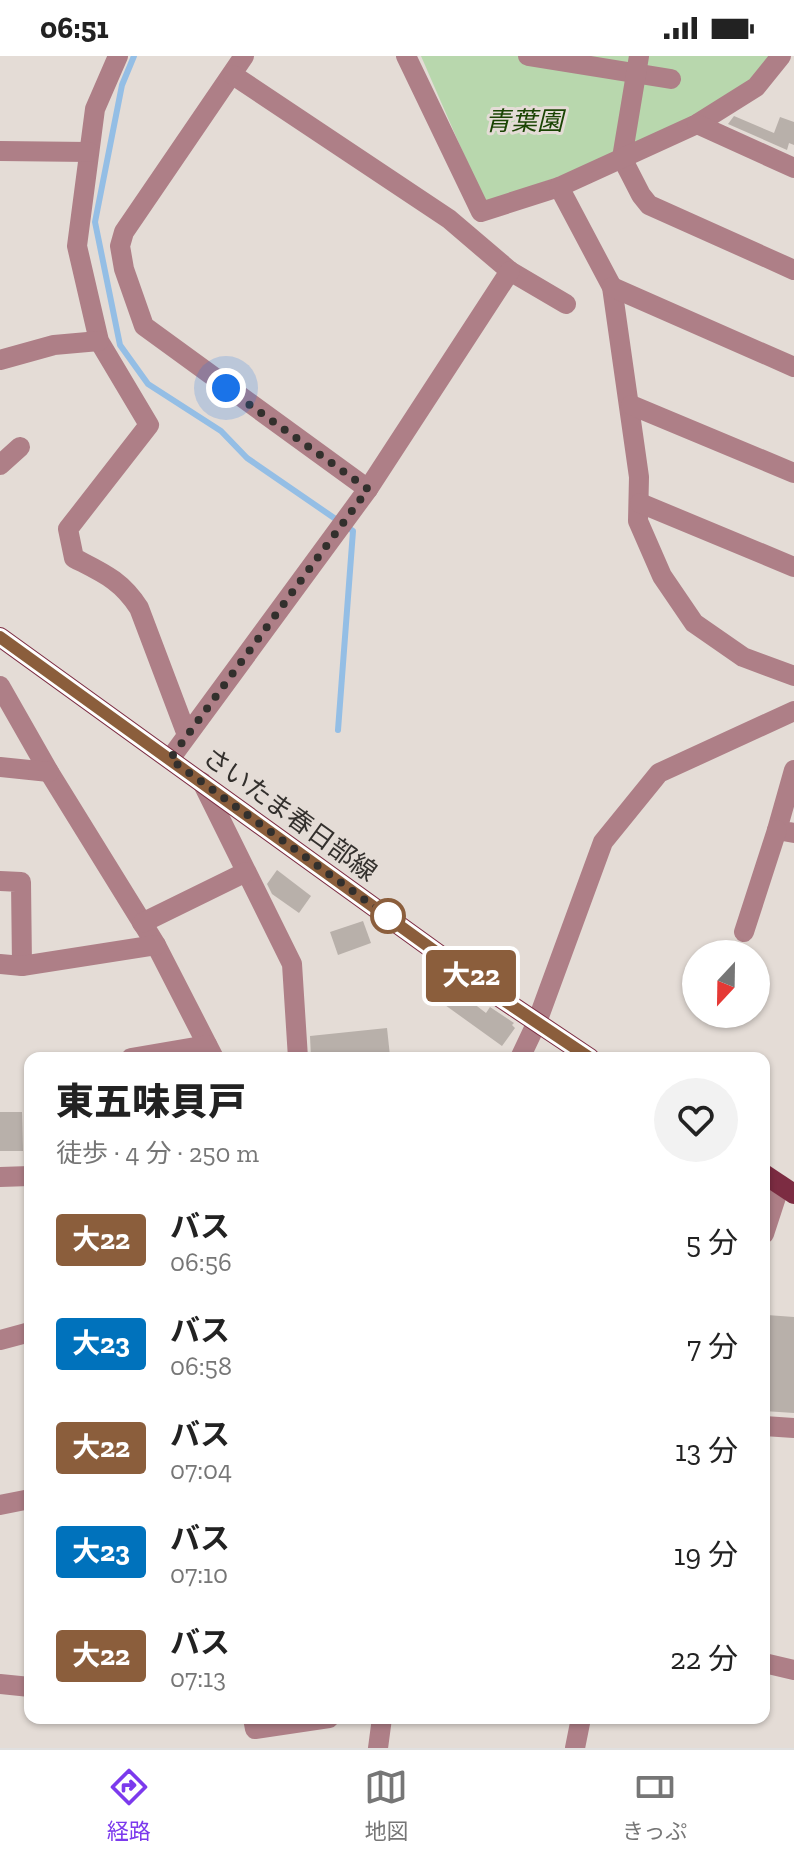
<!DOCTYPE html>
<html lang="ja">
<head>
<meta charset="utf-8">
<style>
  :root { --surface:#fff; --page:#f2f2f2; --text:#222; --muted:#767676; --line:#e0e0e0; --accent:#7c3aed }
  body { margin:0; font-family:"Zilla Slab","Noto Sans JP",serif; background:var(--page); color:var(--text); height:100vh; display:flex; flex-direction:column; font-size:30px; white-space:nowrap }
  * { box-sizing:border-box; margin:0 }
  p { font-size:26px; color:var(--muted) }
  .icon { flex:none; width:44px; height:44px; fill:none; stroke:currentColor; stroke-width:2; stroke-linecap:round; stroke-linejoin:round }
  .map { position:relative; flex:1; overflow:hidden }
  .details { position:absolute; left:24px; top:996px; width:746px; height:672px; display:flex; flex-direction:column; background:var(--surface); border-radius:16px; box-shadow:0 2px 6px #0004 }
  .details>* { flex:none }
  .badge { padding:0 16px; border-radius:6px; font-size:28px; line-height:52px }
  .needle { width:52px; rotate:202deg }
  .buttons { position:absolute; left:682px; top:884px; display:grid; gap:16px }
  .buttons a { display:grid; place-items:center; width:88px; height:88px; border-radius:50%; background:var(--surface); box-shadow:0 2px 6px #0004; font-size:40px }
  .you { position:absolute; width:40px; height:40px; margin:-20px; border:6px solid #fff; border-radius:50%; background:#1a73e8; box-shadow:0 0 0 12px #1a73e833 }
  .map>.badge { position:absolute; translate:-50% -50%; box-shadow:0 0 0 4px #fff }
  .round { display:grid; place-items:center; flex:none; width:84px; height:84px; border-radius:42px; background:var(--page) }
  .head { display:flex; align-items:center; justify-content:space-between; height:136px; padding:0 32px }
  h1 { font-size:38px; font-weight:800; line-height:60px }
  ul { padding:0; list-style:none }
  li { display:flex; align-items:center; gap:24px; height:104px; padding:0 32px }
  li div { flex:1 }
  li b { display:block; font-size:30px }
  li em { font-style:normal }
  li .badge { min-width:88px; font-weight:700; text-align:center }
  .status { display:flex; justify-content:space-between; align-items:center; height:56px; padding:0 40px; background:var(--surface); direction:ltr }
  .status svg { height:22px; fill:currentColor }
  .menu { display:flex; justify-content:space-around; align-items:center; height:112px; border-top:2px solid var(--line); background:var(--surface); font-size:22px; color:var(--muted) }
  .menu a { display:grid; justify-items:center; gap:4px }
  .menu .active { color:var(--accent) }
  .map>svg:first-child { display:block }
  .green { fill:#b8d7ad }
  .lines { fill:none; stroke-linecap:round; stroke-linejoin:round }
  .stream { stroke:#94bee5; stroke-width:6 }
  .building { fill:#b8b0aa }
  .minor { stroke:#ae7f87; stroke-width:20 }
  .major { stroke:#7c2c42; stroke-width:20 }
  .line-casing { stroke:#fff; stroke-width:18 }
  .line { stroke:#8b5e3c; stroke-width:12 }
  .walk { stroke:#33302d; stroke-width:8; stroke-dasharray:0 14.4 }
  .stop-dot { fill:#fff; stroke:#8b5e3c; stroke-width:4 }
  .labels { text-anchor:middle; stroke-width:6; stroke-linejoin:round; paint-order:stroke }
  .park-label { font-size:26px; font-style:italic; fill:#1a4403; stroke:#e4dcd6 }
  .street-label { font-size:26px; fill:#33302d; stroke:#e4dcd6 }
</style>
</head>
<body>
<div class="status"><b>06:51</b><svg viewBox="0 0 49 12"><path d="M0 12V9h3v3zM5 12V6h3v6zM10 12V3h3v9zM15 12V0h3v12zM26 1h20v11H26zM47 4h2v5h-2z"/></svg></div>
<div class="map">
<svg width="794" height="1692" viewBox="0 0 794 1692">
  <rect width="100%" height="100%" fill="#e4dcd6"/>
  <!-- green -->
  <path class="green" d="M421,0H775L752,24L641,91L485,147Z"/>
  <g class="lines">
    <!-- stream -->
    <path class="stream" d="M134,0L122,29L95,166L120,289L148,328L221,375L247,402L353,475L338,674"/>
  </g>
  <!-- building -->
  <g class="building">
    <path d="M734,60L774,77L780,61L794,66V89L789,87L787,94L728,68Z"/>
    <path d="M277,814L311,840L299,857L272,838L267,828Z"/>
    <path d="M363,865L371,887L338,899L330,876Z"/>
    <path d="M456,934L486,957L490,951L514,967L512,969L515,972L502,990L445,949Z"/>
    <path d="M387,972L390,1000L311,1002L310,980Z"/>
    <path d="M0,1056H22L23,1095H0Z"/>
    <path d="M767,1259L794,1261V1357L764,1355Z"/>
  </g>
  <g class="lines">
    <!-- minor -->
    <g class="minor">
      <path d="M118,0L95,53L77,190L99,285L149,369L68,473L74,502C103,517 121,524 139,552L187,679"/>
      <path d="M244,0L124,176L120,190L124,213L144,270L368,433"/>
      <path d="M406,0L481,156L559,131"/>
      <path d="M528,0L671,23"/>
      <path d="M639,0L622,102L641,139L649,149L794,214"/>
      <path d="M781,0L756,31L697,68L559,131L612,231L639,421L638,465L662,520L694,567L743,601L794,620"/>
      <path d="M233,19L449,163L510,215L566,248"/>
      <path d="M697,68L794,112"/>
      <path d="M0,95L89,96"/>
      <path d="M612,231L794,311"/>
      <path d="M0,304L54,289L99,285"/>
      <path d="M631,349L794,417"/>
      <path d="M0,409L20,391"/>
      <path d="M640,447L794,511"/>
      <path d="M0,630L49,716L156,889L214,1002"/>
      <path d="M170,703L368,433L510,215"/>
      <path d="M0,711L49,716"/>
      <path d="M794,714L777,774L794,777"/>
      <path d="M202,726L292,908L298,1002"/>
      <path d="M0,825L21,826L22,910"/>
      <path d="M142,867L246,816"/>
      <path d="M744,876L777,774"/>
      <path d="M0,908L22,910L156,889"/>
      <path d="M131,1002L207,989"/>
      <path d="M520,1002L537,966L603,786L659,717L794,655"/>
      <path d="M0,1121L30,1120"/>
      <path d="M764,1178L780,1129"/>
      <path d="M0,1284L30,1276"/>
      <path d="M764,1370L794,1372"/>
      <path d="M0,1449L30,1443"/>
      <path d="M764,1607L794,1614"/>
      <path d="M0,1628L30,1631"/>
      <path d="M253,1662L255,1673L329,1662"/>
      <path d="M378,1692L382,1662"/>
      <path d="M575,1692L581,1662"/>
    </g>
    <!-- major -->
    <g class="major">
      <path d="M0,581L490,935L590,1002"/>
      <path d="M764,1118L794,1138"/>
    </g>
  </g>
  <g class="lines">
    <!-- line casing -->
    <g class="line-casing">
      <path id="line" d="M0,581L490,935L590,1002"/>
    </g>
    <!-- line -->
    <use href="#line" class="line"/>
    <!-- walk -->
    <path class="walk" d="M226,332L368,433L170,703L394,865L388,860"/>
  </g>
  <!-- markers -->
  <circle class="stop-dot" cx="388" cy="860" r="16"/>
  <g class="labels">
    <!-- park labels -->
    <g class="park-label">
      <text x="524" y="74">青葉園</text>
    </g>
    <!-- street labels -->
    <g class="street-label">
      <text transform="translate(290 758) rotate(36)" y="9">さいたま春日部線</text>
    </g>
  </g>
</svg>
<div class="buttons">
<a><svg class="needle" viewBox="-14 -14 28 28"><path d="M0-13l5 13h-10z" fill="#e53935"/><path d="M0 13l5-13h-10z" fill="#767676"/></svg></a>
</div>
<div class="you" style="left:226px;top:332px"></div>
<b class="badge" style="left:471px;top:920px;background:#8b5e3c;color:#fff">大22</b>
<section class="details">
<div class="head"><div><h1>東五味貝戸</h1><p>徒歩 · 4 分 · 250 m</p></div><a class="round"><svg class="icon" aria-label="heart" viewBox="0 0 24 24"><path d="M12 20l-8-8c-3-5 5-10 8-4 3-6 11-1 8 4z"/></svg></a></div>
<ul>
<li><span class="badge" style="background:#8b5e3c;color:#fff">大22</span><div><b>バス</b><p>06:56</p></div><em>5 分</em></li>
<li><span class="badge" style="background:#0072bc;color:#fff">大23</span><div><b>バス</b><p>06:58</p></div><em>7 分</em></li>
<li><span class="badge" style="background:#8b5e3c;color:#fff">大22</span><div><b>バス</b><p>07:04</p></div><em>13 分</em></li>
<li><span class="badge" style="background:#0072bc;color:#fff">大23</span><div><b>バス</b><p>07:10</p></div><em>19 分</em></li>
<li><span class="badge" style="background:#8b5e3c;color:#fff">大22</span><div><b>バス</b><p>07:13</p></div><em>22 分</em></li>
</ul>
</section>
</div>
<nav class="menu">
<a class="active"><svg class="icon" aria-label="directions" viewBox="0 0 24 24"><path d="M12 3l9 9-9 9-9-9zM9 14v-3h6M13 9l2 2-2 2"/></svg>経路</a>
<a><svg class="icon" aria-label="map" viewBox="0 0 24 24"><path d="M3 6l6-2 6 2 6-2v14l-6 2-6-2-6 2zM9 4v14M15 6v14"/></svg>地図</a>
<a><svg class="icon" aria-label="tickets" viewBox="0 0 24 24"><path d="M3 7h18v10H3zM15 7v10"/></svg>きっぷ</a>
</nav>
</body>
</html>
